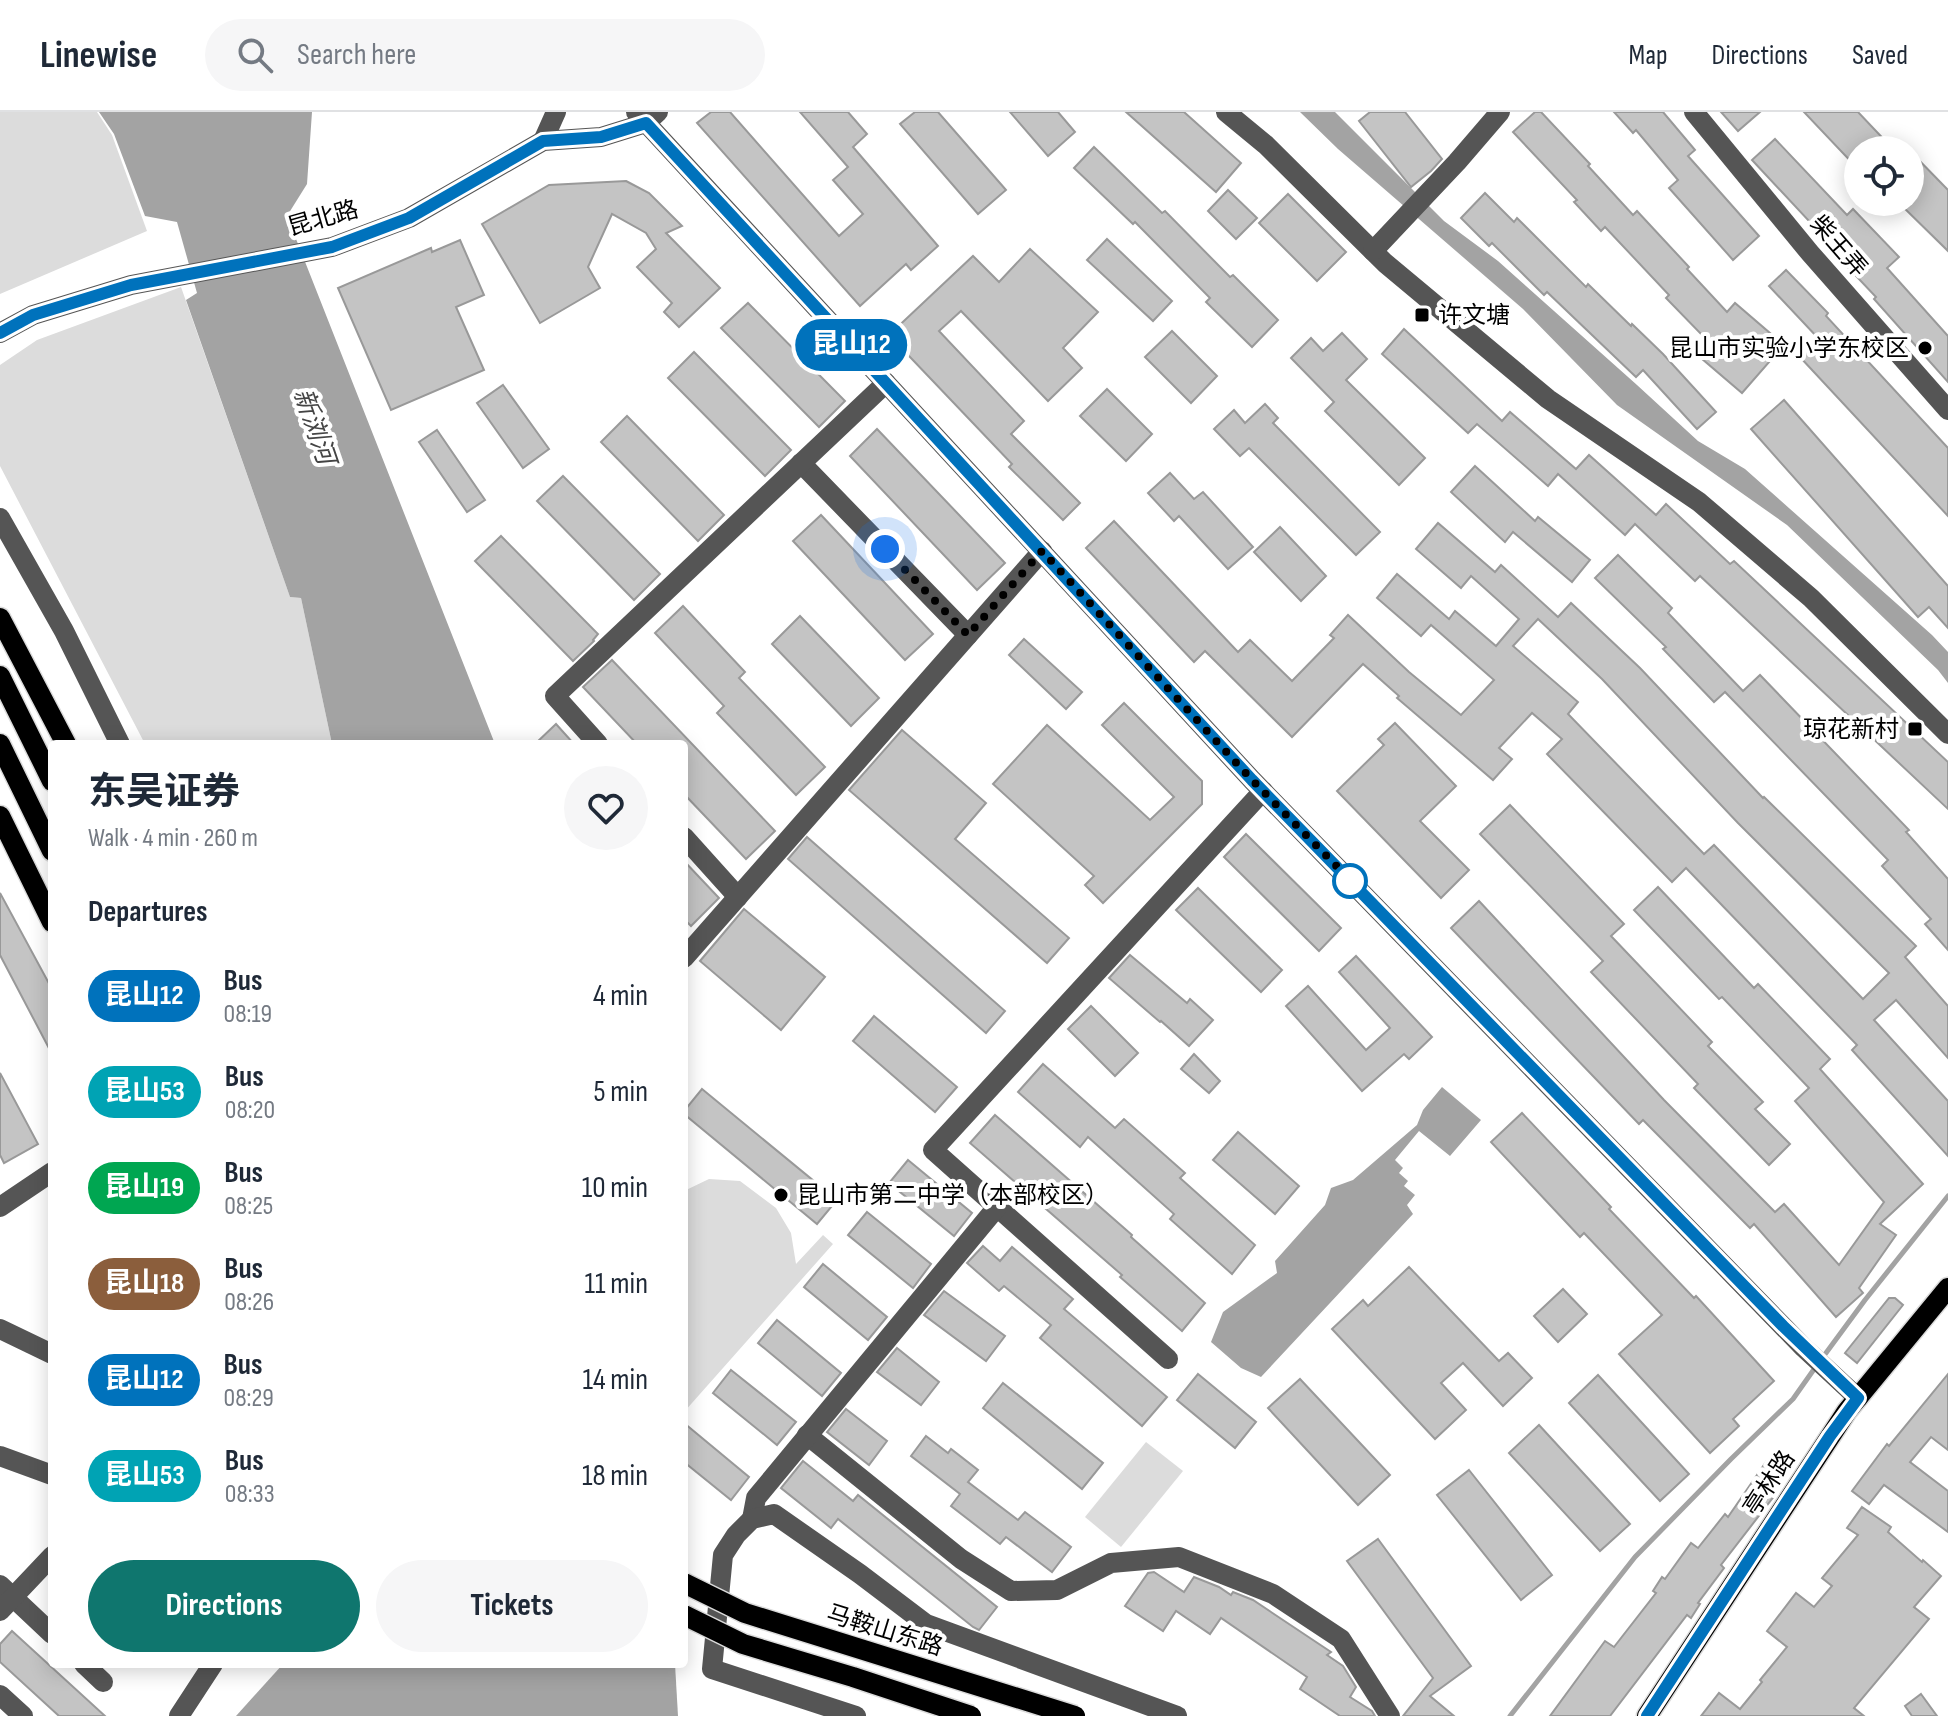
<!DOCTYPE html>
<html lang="en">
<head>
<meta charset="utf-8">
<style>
  :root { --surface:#fff; --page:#f6f6f7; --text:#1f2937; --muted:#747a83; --line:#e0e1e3; --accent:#0f766e }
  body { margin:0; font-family:"Sofia Sans Condensed","Noto Sans SC",sans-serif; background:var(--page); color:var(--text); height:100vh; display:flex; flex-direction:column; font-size:30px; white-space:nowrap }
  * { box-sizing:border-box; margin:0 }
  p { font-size:26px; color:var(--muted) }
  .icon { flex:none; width:44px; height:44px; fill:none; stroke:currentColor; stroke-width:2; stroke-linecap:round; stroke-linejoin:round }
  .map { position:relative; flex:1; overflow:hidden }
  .side { position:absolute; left:48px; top:628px; width:640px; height:928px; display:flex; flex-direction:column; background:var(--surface); border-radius:8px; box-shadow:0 4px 20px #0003 }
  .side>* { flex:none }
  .badge { padding:0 16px; border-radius:26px; font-size:28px; line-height:52px }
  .fabs { position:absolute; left:1844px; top:24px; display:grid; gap:16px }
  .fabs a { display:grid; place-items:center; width:80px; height:80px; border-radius:50%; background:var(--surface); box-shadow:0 4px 20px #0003; font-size:40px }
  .you { position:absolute; width:40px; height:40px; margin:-20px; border:6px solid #fff; border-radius:50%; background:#1a73e8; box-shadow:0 0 0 12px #1a73e833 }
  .map>.badge { position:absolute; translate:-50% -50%; box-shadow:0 0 0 4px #fff }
  h2 { padding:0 40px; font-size:30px; line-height:72px }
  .round { display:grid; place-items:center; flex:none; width:84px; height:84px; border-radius:42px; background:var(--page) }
  .summary { display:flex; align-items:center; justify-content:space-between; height:136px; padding:0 40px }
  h1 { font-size:38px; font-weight:700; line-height:60px }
  .primary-button { display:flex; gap:16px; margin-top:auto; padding:16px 40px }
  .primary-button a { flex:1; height:92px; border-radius:48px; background:var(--accent); color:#fff; font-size:32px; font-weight:700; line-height:92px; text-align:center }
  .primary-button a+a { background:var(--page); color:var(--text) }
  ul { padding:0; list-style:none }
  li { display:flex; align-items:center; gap:24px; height:96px; padding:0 40px }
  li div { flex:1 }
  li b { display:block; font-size:30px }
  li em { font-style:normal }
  li .badge { min-width:88px; font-weight:700; text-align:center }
  header { display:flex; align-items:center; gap:48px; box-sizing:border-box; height:112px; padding:0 40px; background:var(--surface); border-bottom:2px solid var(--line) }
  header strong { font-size:38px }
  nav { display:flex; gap:44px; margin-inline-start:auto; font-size:28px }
  .search { width:560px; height:72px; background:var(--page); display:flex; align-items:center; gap:20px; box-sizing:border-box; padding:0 28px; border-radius:44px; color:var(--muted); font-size:30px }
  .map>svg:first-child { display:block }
  .green { fill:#dcdcdc }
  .water { fill:#a3a3a3 }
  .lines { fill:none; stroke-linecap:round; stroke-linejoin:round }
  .stream { stroke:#a3a3a3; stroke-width:5 }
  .building { fill:#c4c4c4; stroke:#999; stroke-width:2; fill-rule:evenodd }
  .major-casing { stroke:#dbdbdb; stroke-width:23 }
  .minor { stroke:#555; stroke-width:20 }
  .major { stroke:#000; stroke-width:20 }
  .major-bridge-casing { stroke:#dbdbdb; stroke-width:23; stroke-linecap:butt }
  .major-bridge { stroke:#000; stroke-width:20 }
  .line-casing { stroke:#fff; stroke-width:18 }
  .line { stroke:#0072bc; stroke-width:12 }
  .walk { stroke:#000; stroke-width:8; stroke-dasharray:0 14.4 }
  .poi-dot { fill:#000; stroke:#fff; stroke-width:3 }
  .stop-dot { fill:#fff; stroke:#0072bc; stroke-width:4 }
  .labels { text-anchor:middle; stroke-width:8; stroke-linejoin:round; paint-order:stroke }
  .street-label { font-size:24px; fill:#000; stroke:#fff }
  .poi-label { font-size:24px; fill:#000; stroke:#fff; text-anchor:start }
  .water-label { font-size:26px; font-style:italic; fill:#444; stroke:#fff }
</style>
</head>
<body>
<header>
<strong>Linewise</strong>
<div class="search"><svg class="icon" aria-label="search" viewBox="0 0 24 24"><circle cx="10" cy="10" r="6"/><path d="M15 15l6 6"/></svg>Search here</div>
<nav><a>Map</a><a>Directions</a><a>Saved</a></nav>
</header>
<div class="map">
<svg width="1948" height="1604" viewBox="0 0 1948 1604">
  <rect width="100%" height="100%" fill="#fff"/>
  <!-- green -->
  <g class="green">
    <path d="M0,0H97L112,23L147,119L0,182Z"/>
    <path d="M181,175L290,485L301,486L332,632H145L0,354V253L37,228Z"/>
    <path d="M709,1067L740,1069L776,1096L791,1121L796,1152L823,1123L833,1132L684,1300V1079Z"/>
    <path d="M1146,1330L1183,1359L1121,1435L1085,1405Z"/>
  </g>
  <!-- water -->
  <g class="water">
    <path d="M99,0H312L307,72L287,104L495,632H332L301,486L290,485L186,188L197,181L177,110L145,104L114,22Z"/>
    <path d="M1300,0H1335L1444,109L1498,149L1637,273L1698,329L1745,357L1932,523L1948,540V571L1938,558L1787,413L1617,293L1523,197L1338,37Z"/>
    <path d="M1442,975L1481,1008L1450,1044L1419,1019L1395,1048L1403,1056L1399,1061L1408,1069L1404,1074L1415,1083L1407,1093L1413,1102L1261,1265L1241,1256L1211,1230L1223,1200L1277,1161L1275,1149L1325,1093L1331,1076L1353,1068L1417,1013L1423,998Z"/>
    <path d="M283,1552H675L678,1604H236Z"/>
  </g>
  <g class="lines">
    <!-- stream -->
    <g class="stream">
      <path d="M1823,1245L1865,1188L1948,1084"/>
      <path d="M1510,1604L1635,1445L1731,1347L1793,1287L1817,1253"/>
    </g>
  </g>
  <!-- building -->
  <g class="building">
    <path d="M711,0H730L839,124L863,102L833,68L848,55L800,0H848L867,22L853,35L938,134L911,158L906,152L860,194L697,11Z"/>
    <path d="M915,0H938L1006,78L978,102L900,12Z"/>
    <path d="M1010,0H1058L1075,20L1048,44Z"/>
    <path d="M1126,0H1184L1241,51L1216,80Z"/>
    <path d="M1370,0H1405L1442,47L1431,59L1411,75L1359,9Z"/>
    <path d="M1535,0H1541L1590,52L1588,54L1633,103L1637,99L1689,155L1687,157L1727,200L1735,191L1784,233L1742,281L1694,240L1705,226L1666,186L1669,183L1605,115L1601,119L1574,90L1577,88L1513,20Z"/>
    <path d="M1614,0H1663L1695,38L1688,44L1759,124L1733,148L1669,76L1678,68L1636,18L1633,21Z"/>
    <path d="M1721,0H1760L1738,19Z"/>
    <path d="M1804,0H1858L1894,38H1858V57Z"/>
    <path d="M1775,27L1847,103L1853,97L1899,145L1887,156L1948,224V270L1874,187L1876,185L1822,128L1824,125L1752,48Z"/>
    <path d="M1094,35L1162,101L1165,99L1230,165L1233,163L1278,208L1252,235L1206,190L1210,186L1135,110L1133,112L1074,56Z"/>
    <path d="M1910,39L1948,78V139L1898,90H1910Z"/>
    <path d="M626,69L649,81L682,114L666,121L720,176L679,215L664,200L672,191L637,155L656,137L646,121L612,102L588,155L600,176L540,211L482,112L549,73Z"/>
    <path d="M1228,78L1257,106L1236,127L1208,99Z"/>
    <path d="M1485,81L1514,110L1517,106L1586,175L1588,172L1631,214L1632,212L1663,242L1716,300L1697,317L1643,258L1636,265L1547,180L1544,183L1492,131L1489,134L1461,106Z"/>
    <path d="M1288,82L1346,140L1317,169L1259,111Z"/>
    <path d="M1107,127L1172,189L1153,209L1087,148Z"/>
    <path d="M460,128L484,183L456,195L484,258L391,298L338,176L431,136L432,140Z"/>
    <path d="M1030,137L1098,200L1063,236L1082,256L1048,289L961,199L939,219L1024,309L1011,322L1080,391L1063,408L1009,355L1012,352L889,223L973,144L999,170Z"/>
    <path d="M1786,158L1828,201L1826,204L1948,336V404L1799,244L1818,226L1769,174Z"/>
    <path d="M748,191L845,289L819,315L721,216Z"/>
    <path d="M1404,217L1502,309L1510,300L1576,357L1589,343L1656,403L1666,392L1730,452L1734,449L1948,650V697L1700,464L1695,469L1635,412L1625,423L1558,362L1548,374L1477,312L1468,321L1382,242Z"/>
    <path d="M1172,219L1217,264L1191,291L1145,245Z"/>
    <path d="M1342,221L1367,247L1346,268L1425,346L1399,373L1325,299L1334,290L1291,246L1311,226L1323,239Z"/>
    <path d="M694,240L791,338L765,364L668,266Z"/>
    <path d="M503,273L549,337L523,356L477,291Z"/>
    <path d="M1107,277L1152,322L1126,349L1080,304Z"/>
    <path d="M1784,288L1948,474V516L1929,495L1918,505L1751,317Z"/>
    <path d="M1265,292L1278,306L1273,311L1380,420L1356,443L1249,336L1240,344L1214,317L1234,298L1245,311Z"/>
    <path d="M627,304L724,403L698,429L601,330Z"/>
    <path d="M877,317L1005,451L977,478L850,344Z"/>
    <path d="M437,318L485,388L467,400L419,330Z"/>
    <path d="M1475,354L1535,409L1538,405L1590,448L1572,470L1513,420L1505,430L1451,380Z"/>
    <path d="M1170,361L1194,387L1203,380L1253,435L1228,457L1179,404L1174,409L1148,381Z"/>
    <path d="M563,364L660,462L634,488L537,389Z"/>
    <path d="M821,403L933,522L905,548L793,429Z"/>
    <path d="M1114,409L1238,540L1250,528L1292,569L1334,526L1330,523L1348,503L1409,560L1461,603L1494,568L1431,513L1421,524L1377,486L1397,462L1449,507L1455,499L1496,534L1519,507L1471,464L1461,476L1416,437L1438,411L1495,460L1501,453L1558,505L1571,491L1640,556L1763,686L1764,685L1916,834L1905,845L1948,894V946L1896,888L1874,908L1948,989V1044L1852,938L1857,933L1686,756L1672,770L1547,642L1562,627L1532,601L1499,636L1512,647L1493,668L1397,586L1399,584L1363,552L1292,625L1205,539L1194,550L1086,436ZM1538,507L1602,567L1738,711L1889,861L1863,887L1714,733L1704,742L1568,602L1578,590L1513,534Z"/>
    <path d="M1280,415L1326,464L1301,489L1254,440Z"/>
    <path d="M501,424L598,522L593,528L594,529L573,549L475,449Z"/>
    <path d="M1618,443L1672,496L1668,501L1743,579L1760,563L1909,718L1906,720L1948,767V838L1925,812L1931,807L1882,754L1888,748L1725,580L1714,590L1663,537L1666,535L1595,466Z"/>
    <path d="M683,494L745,560L739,566L825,655L796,683L717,601L724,594L655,521Z"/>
    <path d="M800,504L879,586L851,614L772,532Z"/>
    <path d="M1024,527L1082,580L1066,597L1009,543Z"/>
    <path d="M612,548L775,719L746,747L684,682V632H637L583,575Z"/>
    <path d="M1124,591L1202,669V692L1103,791L1085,773L1094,764L993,672L1047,613L1150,708L1174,685L1102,613Z"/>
    <path d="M1395,611L1456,674L1420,709L1469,758L1441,786L1337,679L1384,633L1378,627Z"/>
    <path d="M556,612L574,632H535Z"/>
    <path d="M902,618L986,691L955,727L1069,826L1047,851L849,678Z"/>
    <path d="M1510,693L1624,812L1611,824L1712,930L1708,934L1763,990L1755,997L1790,1032L1769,1053L1694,976L1698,972L1591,860L1603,849L1480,722Z"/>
    <path d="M1246,722L1341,816L1319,839L1224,745Z"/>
    <path d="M807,725L1005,899L986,921L788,747Z"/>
    <path d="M684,749L719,786L691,814L684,807Z"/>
    <path d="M1658,775L1754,876L1758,872L1830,947L1820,957L1923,1072L1880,1112L1896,1123L1859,1176L1863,1181L1836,1205L1754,1112L1750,1116L1643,1008L1639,1012L1451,816L1479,789L1664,988L1775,1100L1784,1092L1839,1153L1884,1090L1795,989L1809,976L1722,885L1719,887L1634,798Z"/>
    <path d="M1198,776L1282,858L1261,880L1176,798Z"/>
    <path d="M0,781L52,877V942L0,843Z"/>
    <path d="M744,797L825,865L781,918L700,849Z"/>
    <path d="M1130,843L1187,891L1190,887L1213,908L1189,934L1161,909L1160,910L1109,866Z"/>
    <path d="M1356,844L1432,925L1409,947L1404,942L1362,979L1286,894L1308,874L1366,938L1390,916L1339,860Z"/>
    <path d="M1091,894L1138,941L1115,964L1068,917Z"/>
    <path d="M874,904L957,975L935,1000L853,929Z"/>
    <path d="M1194,942L1220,969L1209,981L1181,957Z"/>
    <path d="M1043,952L1115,1016L1124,1007L1185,1061L1180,1066L1255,1133L1232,1162L1170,1107L1174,1102L1088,1025L1080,1035L1018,980Z"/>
    <path d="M0,961L38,1032L4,1051L0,1043Z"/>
    <path d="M702,977L837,1088L817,1112L684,1002V999Z"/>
    <path d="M1522,1001L1611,1095L1609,1097L1694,1186L1696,1184L1774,1269L1733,1307L1739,1314L1710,1341L1619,1242L1662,1203L1584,1121L1580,1125L1491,1030Z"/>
    <path d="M995,1003L1132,1123L1131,1125L1205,1191L1182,1219L1120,1165L1122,1163L970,1031Z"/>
    <path d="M1238,1020L1299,1074L1275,1102L1213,1048Z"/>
    <path d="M908,1048L972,1101L954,1124L889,1071Z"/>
    <path d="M867,1100L931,1152L913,1176L848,1123Z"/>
    <path d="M983,1134L1000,1149L1012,1135L1073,1187L1064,1197L1167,1285L1142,1314L1040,1226L1051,1213L1004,1174L999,1179L967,1151Z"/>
    <path d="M823,1152L887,1205L868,1228L804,1175Z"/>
    <path d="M1409,1155L1499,1249L1508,1241L1532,1266L1503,1294L1463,1251L1441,1271L1466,1298L1435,1327L1332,1217L1363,1188L1368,1194Z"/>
    <path d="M1563,1177L1587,1202L1558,1230L1534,1204Z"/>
    <path d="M944,1179L1005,1224L986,1249L924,1203Z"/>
    <path d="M1889,1186H1895L1903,1193L1857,1251L1845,1241Z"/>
    <path d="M777,1208L841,1261L822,1284L758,1231Z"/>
    <path d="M897,1236L939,1270L921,1293L877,1260Z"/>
    <path d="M731,1258L796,1310L777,1333L713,1281Z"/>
    <path d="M1198,1262L1256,1310L1235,1336L1177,1288Z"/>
    <path d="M1948,1262V1338L1931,1325L1910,1350L1948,1379V1420L1884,1373L1869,1392L1852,1379L1887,1332L1889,1334Z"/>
    <path d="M1598,1263L1689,1362L1660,1389L1569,1291Z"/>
    <path d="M1300,1267L1390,1363L1358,1393L1268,1296Z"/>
    <path d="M1003,1271L1103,1351L1082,1377L983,1296Z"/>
    <path d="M846,1297L887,1329L869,1353L827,1320Z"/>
    <path d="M684,1311L749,1365L731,1388L684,1350Z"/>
    <path d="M1539,1313L1630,1412L1600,1439L1509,1341Z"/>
    <path d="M926,1324L948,1341L951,1337L978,1358L968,1370L1018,1408L1025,1400L1071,1435L1052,1460L1006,1425L1000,1432L951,1394L960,1382L911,1344Z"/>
    <path d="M803,1349L853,1389L858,1383L997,1495L979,1518L973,1515L838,1407L831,1416L781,1376Z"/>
    <path d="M1766,1350L1780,1360L1768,1378L1775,1383L1721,1453L1724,1456L1698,1491L1700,1492L1691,1506L1687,1503L1610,1604H1550L1605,1529L1614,1535L1656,1481L1653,1479L1662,1465L1665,1467L1691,1431L1698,1436L1725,1402L1728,1405Z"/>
    <path d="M1469,1358L1552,1463L1521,1488L1437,1383Z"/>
    <path d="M1862,1395L1891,1415L1888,1420L1922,1450L1923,1448L1941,1464L1914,1495L1929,1507L1854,1596L1864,1604H1701L1719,1581L1740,1597L1762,1570L1760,1568L1787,1535L1767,1519L1796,1481L1814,1495L1832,1474L1822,1466L1858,1423L1847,1416Z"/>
    <path d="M1378,1427L1471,1554L1430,1584L1454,1604H1403L1433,1566L1347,1449Z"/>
    <path d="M1154,1460L1184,1480L1194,1465L1219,1475L1231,1483L1233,1480L1253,1488L1331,1540L1327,1543L1343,1554L1356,1575L1350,1585L1372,1599L1375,1604H1340L1300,1577L1307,1565L1221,1506L1210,1522L1176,1499L1163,1519L1125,1494L1148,1461Z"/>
    <path d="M12,1519L105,1604H59L0,1550V1532Z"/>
    <path d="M1921,1582L1937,1604H1912L1905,1594Z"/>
  </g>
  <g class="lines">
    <!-- major casing -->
    <g class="major-casing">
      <g id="major">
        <path d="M0,506L66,632"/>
        <path d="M0,564L52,669"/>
        <path d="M0,632L52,739"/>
        <path d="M0,704L52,810"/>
        <path d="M1647,1604L1847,1299L1948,1176"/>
      </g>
    </g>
    <!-- minor -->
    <g class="minor">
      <path d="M636,0L1252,668L1804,1236L1858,1286"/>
      <path d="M1226,0L1266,33L1385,151L1548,287L1699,390L1811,486L1948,622"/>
      <path d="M1694,0L1810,141L1948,298"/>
      <path d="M543,29L556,0"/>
      <path d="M1373,139L1457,50L1500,0"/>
      <path d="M0,221L33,203L131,173L332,135L409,106L543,29L601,25L646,11L658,0"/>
      <path d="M801,351L968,523"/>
      <path d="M0,406L64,519L120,632"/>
      <path d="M598,632L555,584L886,271"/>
      <path d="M684,725L738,785"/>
      <path d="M684,846L1042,439"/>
      <path d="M0,1095L52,1060"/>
      <path d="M0,1217L52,1242"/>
      <path d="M1168,1247L933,1038L1263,679"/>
      <path d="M807,1323L961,1447L1011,1479L1057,1478L1111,1451L1179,1445L1273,1482L1341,1527L1390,1604"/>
      <path d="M0,1344L52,1363"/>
      <path d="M752,1407L756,1386L997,1095"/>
      <path d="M0,1473L52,1522"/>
      <path d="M0,1499L52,1444"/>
      <path d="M84,1552L103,1570"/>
      <path d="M0,1583L23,1604"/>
      <path d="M179,1604L213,1552"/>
      <path d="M856,1604L712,1557L723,1443L736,1423L752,1407L774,1402L860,1462L926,1512L1177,1604"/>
    </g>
    <!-- major -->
    <use href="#major" class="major"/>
    <!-- major-bridge casing -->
    <g class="major-bridge-casing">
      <g id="major-bridge">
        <path d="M684,1471L745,1501L1075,1604"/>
        <path d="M684,1503L743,1532L853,1565L971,1604"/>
      </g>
    </g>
    <!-- major-bridge -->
    <use href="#major-bridge" class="major-bridge"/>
  </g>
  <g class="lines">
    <!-- line casing -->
    <g class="line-casing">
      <path id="line" d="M0,221L33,203L131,173L332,135L409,106L543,29L601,25L646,11L1252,668L1783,1214L1858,1286L1830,1324L1647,1604"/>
    </g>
    <!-- line -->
    <use href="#line" class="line"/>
    <!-- walk -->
    <path class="walk" d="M885,437L968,523L1042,439L1252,668L1354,772L1350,769"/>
  </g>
  <!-- markers -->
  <g class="poi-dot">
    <rect x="1414" y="195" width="16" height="16" rx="4"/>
    <circle cx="1925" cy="236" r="8"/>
    <rect x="1907" y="609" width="16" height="16" rx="4"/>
    <circle cx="781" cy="1083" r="8"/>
  </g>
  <circle class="stop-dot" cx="1350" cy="769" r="16"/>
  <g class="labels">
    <!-- street labels -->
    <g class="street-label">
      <text transform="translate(323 106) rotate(-16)" y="8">昆北路</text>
      <text transform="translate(1839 134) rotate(49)" y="8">柴王弄</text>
      <text transform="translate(1769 1371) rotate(-57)" y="8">亭林路</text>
      <text transform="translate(885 1518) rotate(17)" y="8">马鞍山东路</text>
    </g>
    <!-- poi labels -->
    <g class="poi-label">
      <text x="1438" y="211">许文塘</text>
      <text x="1909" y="244" text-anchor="end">昆山市实验小学东校区</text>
      <text x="1899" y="625" text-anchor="end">琼花新村</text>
      <text x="797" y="1091">昆山市第二中学（本部校区）</text>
    </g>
    <!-- water labels -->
    <g class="water-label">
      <text transform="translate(315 314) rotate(71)" y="9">新浏河</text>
    </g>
  </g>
</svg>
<div class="fabs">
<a><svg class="icon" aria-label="locate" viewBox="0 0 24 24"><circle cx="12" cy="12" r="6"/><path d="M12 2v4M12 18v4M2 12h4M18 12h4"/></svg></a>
</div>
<div class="you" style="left:885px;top:437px"></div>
<b class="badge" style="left:851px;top:233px;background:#0072bc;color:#fff">昆山12</b>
<section class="side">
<div class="summary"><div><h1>东吴证券</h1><p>Walk · 4 min · 260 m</p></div><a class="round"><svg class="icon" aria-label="heart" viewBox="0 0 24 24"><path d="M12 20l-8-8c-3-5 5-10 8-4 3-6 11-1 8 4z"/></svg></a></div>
<h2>Departures</h2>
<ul>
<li><span class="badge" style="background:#0072bc;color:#fff">昆山12</span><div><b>Bus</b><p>08:19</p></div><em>4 min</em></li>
<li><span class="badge" style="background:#00a3b4;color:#fff">昆山53</span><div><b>Bus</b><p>08:20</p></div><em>5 min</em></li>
<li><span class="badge" style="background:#00a651;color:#fff">昆山19</span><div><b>Bus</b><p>08:25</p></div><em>10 min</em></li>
<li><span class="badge" style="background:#8b5e3c;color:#fff">昆山18</span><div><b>Bus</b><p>08:26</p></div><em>11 min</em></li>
<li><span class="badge" style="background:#0072bc;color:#fff">昆山12</span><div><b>Bus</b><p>08:29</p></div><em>14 min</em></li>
<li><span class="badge" style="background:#00a3b4;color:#fff">昆山53</span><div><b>Bus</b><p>08:33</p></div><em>18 min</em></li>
</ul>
<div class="primary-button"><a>Directions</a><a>Tickets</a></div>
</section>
</div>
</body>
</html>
